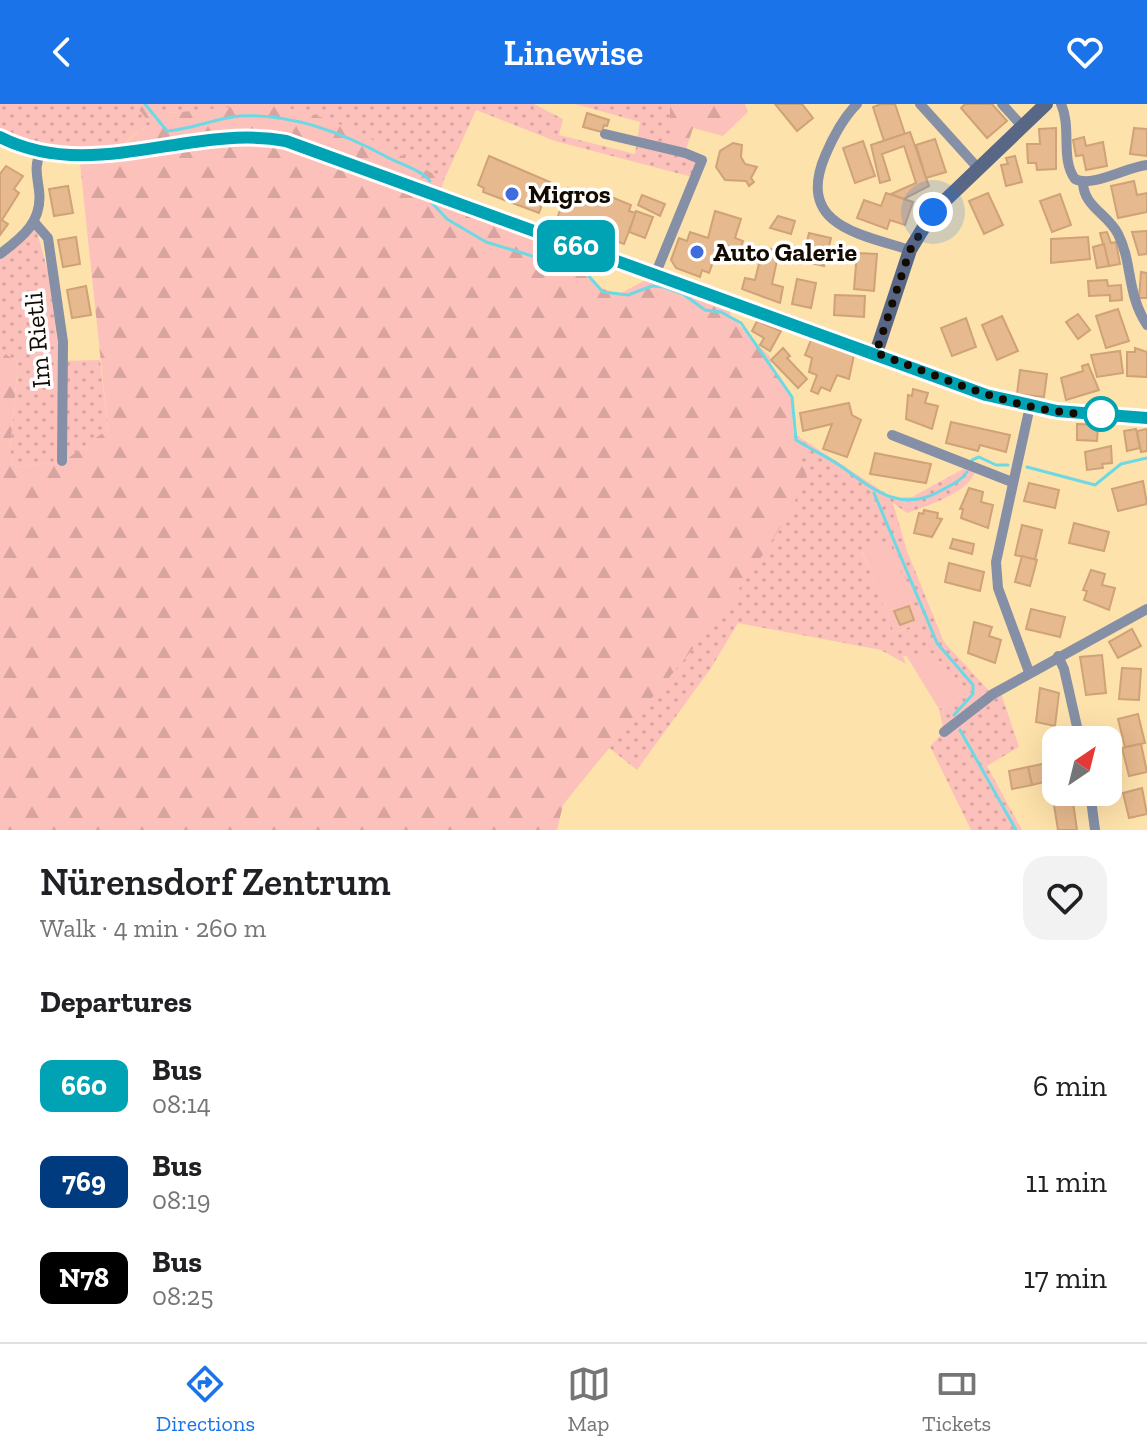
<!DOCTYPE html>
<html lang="en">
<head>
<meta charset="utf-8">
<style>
  :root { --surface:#fff; --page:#f2f2f2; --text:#202124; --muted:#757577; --line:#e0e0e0; --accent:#1a73e8 }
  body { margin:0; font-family:"Zilla Slab",serif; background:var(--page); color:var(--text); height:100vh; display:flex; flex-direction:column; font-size:30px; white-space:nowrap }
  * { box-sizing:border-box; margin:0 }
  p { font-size:26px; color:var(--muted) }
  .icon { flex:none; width:44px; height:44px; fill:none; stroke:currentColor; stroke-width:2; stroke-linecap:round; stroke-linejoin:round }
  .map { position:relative; height:726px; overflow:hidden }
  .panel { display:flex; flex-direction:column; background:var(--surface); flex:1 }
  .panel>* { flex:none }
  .badge { padding:0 16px; border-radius:12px; font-size:28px; line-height:52px }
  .needle { width:52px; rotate:35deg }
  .fabs { position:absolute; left:1042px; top:622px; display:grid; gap:16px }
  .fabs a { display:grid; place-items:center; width:80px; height:80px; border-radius:16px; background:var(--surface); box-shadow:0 8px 32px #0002; font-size:40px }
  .you { position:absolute; width:40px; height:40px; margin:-20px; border:6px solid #fff; border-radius:50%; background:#1a73e8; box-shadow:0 0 0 12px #1a73e833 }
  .map>.badge { position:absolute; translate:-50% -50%; box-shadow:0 0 0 4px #fff }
  h2 { padding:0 40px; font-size:30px; line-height:72px }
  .round { display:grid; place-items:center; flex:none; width:84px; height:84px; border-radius:24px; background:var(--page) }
  .overview { display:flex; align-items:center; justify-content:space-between; height:136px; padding:0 40px }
  h1 { font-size:38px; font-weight:600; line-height:60px }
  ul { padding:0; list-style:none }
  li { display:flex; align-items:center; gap:24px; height:96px; padding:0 40px }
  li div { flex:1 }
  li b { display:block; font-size:30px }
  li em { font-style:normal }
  li .badge { min-width:88px; font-weight:700; text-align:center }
  header { display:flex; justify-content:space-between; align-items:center; height:104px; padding:0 40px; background:var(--accent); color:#fff; font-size:36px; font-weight:600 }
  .menu { display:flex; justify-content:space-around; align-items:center; height:112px; border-top:2px solid var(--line); background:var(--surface); font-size:22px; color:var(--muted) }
  .menu a { display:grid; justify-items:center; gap:4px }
  .menu .current { color:var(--accent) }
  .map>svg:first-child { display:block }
  .grass { fill:url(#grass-dots); fill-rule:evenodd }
  .forest { fill:url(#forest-firs) }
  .green { fill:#fdc1bc }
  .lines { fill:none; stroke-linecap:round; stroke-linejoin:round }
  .stream { stroke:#6cd9e4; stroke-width:3 }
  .building { fill:#e6b98e; stroke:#cfa278; stroke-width:2 }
  .street { stroke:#8590a6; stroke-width:10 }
  .secondary { stroke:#586786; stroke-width:14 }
  .line-casing { stroke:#fff; stroke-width:18 }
  .line { stroke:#00a3b4; stroke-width:12 }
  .walk { stroke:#140a00; stroke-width:8; stroke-dasharray:0 14.4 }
  .poi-dot { fill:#3e6cdd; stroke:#fff; stroke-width:3 }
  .stop-dot { fill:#fff; stroke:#00a3b4; stroke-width:4 }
  .labels { text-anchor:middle; stroke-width:7; stroke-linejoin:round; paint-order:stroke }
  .poi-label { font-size:26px; font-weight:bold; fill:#140a00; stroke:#fff; text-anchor:start }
  .street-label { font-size:26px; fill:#140a00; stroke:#fff }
</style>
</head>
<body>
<header><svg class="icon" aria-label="back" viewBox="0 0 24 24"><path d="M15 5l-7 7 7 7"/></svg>Linewise<svg class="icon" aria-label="heart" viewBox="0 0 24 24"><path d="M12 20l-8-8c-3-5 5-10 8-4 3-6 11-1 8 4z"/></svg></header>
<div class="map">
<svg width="1147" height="726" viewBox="0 0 1147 726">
  <defs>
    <pattern id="grass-dots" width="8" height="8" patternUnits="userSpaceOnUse" patternTransform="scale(2)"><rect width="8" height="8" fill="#fdc1bc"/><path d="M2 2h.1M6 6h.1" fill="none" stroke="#d8a4a0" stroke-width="1.8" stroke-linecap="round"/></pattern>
    <pattern id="forest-firs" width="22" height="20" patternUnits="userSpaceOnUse" patternTransform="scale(2)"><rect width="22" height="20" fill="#fdc1bc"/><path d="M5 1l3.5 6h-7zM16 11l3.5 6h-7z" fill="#d8a4a0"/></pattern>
  </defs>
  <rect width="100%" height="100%" fill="#fee2ab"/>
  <!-- grass -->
  <g class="grass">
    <path d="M0,0H134L151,20L134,30L116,50H79L0,33Z"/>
    <path d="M155,0H534L563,15L559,31L635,50L640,18L575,0H670V47L702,56L692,73L555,37L476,6L444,76L349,26L277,2L164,9Z"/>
    <path d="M34,118L48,167L60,257L100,256L108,325L64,357L13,364L10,346L18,259L0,246V150Z"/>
    <path d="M793,329L893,394L912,393L965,364L975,368C968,389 927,402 907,409L893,399L907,447L944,538L992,590L1000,586L1019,643L987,662L1022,726H971L930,642L944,628L939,605L953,599L966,585L931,549L903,552L906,560L881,546L738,519L711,564L637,666L608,643L696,539ZM889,438L920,518L895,529L862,448Z"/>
  </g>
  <!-- forest -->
  <g class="forest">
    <path d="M134,0H155L165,9C202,7 238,0 275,2C334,9 393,47 444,76L439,93L579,143L576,164L600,184L619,190L655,171L731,198L730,211L770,253L771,263L792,293L793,329L807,373C748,496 646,595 563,701L557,726H0V246L18,259L10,346L13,364L64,357L108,325L79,50H116L135,30L151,20Z"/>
    <path d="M670,0H745L748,8L723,32L693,24L685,49L670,47Z"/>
  </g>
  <!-- green -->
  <g class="green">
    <path d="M889,437L921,518L894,529L862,447Z"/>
    <path d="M931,549L966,585L953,599L939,605L906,551Z"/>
  </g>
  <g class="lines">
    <!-- stream -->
    <g class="stream">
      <path d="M145,0L167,27C192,25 217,14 240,12C291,9 343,29 387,53C400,60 422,66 430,77"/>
      <path d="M431,98L447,115L486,138L585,168L603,188L628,191L652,182L664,183L683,190L705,206L721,208L741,219L792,293L796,336C812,346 830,354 845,365C876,388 903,409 942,386C951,381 961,377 967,368"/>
      <path d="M972,356L979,353L996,361H1008"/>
      <path d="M1027,363L1095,381L1121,360L1147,354"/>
      <path d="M874,389L937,539L973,581V590L954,611"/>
      <path d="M960,626L1016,726"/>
    </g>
  </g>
  <!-- building -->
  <g class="building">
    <path d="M775,0H802L813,14L797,27Z"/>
    <path d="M881,0H895L905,30L884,37L873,3Z"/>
    <path d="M965,0H992L1007,17L987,34L961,4Z"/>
    <path d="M587,9L609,16L607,22L604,21L602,28L583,23Z"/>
    <path d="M1056,24V65L1037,66L1036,59H1028L1027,40H1040L1039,25Z"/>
    <path d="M1134,24L1147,25V52L1130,50Z"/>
    <path d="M910,28L929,82L904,95L891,90L916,79L904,42L882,50L890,76L880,79L871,41Z"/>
    <path d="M1084,33L1086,42L1103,38L1107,62L1086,66L1083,51L1076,52L1073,36Z"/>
    <path d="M935,35L946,68L926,74L916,41Z"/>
    <path d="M863,37L875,72L855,79L843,44Z"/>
    <path d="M733,39L742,41L741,53L745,60L757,63L751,74L754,78L749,82L746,77L725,76L716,63L720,47Z"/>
    <path d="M489,52L550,78L539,109L483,88L484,84L478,81Z"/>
    <path d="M1015,52L1022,78L1006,82L1001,61L1008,60L1006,54Z"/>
    <path d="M6,62L23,72L14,85L19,89L2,116L8,120L0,131V70Z"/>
    <path d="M1134,77L1137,91L1147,89V108L1118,114L1111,82Z"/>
    <path d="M68,82L73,109L54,112L49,85Z"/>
    <path d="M568,84L611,100L614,94L631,101L629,107L636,109L624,140L557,115Z"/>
    <path d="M886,89L913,98L905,121L890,116L887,125L857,114L864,96L881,102Z"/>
    <path d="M988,89L1003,121L984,130L969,97Z"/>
    <path d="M1060,90L1071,121L1052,128L1040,97Z"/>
    <path d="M642,91L665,100L660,112L638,101Z"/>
    <path d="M636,107L653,113L645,134L629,128Z"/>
    <path d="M715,107L741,115L735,134L743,137L738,151L730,149L732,143L720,139L709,169L702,166L700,173L676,164L671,156L679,134L687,137L690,128L708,134Z"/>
    <path d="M778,112L795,117L791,130L770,124Z"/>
    <path d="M1147,127V150L1139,151L1132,128Z"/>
    <path d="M1107,128L1111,139L1116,138L1120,160L1109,162L1100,129Z"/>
    <path d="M809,129L831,134L824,162L802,157Z"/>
    <path d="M76,133L80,160L63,163L58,136Z"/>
    <path d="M1088,133L1090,155L1051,159V135Z"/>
    <path d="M1104,140L1109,162L1097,164L1093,143Z"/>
    <path d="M763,143L779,147L772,180L783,183L780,199L742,185L745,174L755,176Z"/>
    <path d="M857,149L877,150L874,187L854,185Z"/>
    <path d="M1141,168L1147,169V194H1139Z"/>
    <path d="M797,175L816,179L811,204L792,200Z"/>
    <path d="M1107,176L1108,182L1121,181L1122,196L1110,197V191L1089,192L1088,177Z"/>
    <path d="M86,182L91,211L72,214L67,186Z"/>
    <path d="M835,191L865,192L864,213L834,211Z"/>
    <path d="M1118,205L1129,237L1106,244L1096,212Z"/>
    <path d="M1078,210L1090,226L1078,235L1066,218Z"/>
    <path d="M1002,212L1018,247L997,256L982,221Z"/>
    <path d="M966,214L976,243L952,252L941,224Z"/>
    <path d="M757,217L781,227L770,247L760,241L764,234L752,227Z"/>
    <path d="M811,236L854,251L849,275L837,271L830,287L821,283L818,290L811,287L817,271L809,268L812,254L805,251Z"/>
    <path d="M783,244L790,252L787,254L807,275L798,284L771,256Z"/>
    <path d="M1135,244L1147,248V273L1127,272V248H1135Z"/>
    <path d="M1120,247L1123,269L1097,273L1091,251Z"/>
    <path d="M1088,260L1099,286L1066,296L1061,274L1083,267L1082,262Z"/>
    <path d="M1020,266L1047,270L1044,293L1017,290Z"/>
    <path d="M913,285L928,289L925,299L938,302L932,325L906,315L908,291L912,292Z"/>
    <path d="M849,299L852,311L861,316L847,353L823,345L832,320L803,327L800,309Z"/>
    <path d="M951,318L1010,331L1006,348L980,341L978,347L946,339Z"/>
    <path d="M1077,320L1098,321L1097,337L1077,336Z"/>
    <path d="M1136,325L1140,344L1127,347L1124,327Z"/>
    <path d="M1147,325V347L1141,348L1137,327Z"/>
    <path d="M1111,342L1112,359L1102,360L1103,364L1087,366L1085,348Z"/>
    <path d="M875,349L931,360L926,379L870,370Z"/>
    <path d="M1143,377L1147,400L1118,407L1112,385Z"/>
    <path d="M1029,379L1059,386L1055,404L1024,397Z"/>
    <path d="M969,384L983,388L981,398L993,401L988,424L961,414L963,405H960Z"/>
    <path d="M924,406L938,409L937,414L942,415L932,433L914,429L919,409L923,410Z"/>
    <path d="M1074,419L1109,428L1104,447L1069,439Z"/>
    <path d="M1022,421L1042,426L1035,456L1015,451Z"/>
    <path d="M953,435L974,440L972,450L950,444Z"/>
    <path d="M1022,452L1037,456L1030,482L1015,478Z"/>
    <path d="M949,459L984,468L980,487L945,478Z"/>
    <path d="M1091,466L1105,470L1102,481L1115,484L1109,506L1084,496L1087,487L1083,486Z"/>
    <path d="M909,502L914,516L900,521L894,507Z"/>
    <path d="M1031,505L1065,513L1060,533L1026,525Z"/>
    <path d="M974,518L992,523L989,532L1001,536L995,559L968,549Z"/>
    <path d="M1132,525L1141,542L1118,554L1109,538Z"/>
    <path d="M1102,551L1106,589L1086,591L1080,553Z"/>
    <path d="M1122,564L1141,565L1139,596L1119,595Z"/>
    <path d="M1040,584L1059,589L1055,622L1036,618Z"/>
    <path d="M1138,610L1145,639L1125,643L1118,615Z"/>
    <path d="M1141,640L1147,668L1129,672L1122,644Z"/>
    <path d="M1056,657V675L1032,681L1028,663Z"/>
    <path d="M1028,663L1032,681L1012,685L1009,667Z"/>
    <path d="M1142,684L1147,710L1129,714L1123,689Z"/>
    <path d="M1073,698L1077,726H1058L1054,701Z"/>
  </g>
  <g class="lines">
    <!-- street -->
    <g class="street">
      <path d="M857,0C842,15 833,33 825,52C796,121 859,130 910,146"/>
      <path d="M920,0L977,63"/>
      <path d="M1002,0L1022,22"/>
      <path d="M1061,0C1072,24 1060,55 1075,75C1092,84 1126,63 1147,61"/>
      <path d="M605,30L685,49L702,56L655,171"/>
      <path d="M1083,79C1084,103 1108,110 1118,130C1133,159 1126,189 1147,221"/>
      <path d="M34,118L48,134L63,238L62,357"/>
      <path d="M0,150C23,133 43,117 39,86C37,71 34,61 41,47"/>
      <path d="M892,331L1012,378"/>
      <path d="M1058,552L1064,565L1080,636"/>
      <path d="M1029,568L998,484L996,458L1030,302"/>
      <path d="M944,628L993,590L1147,505"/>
      <path d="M1090,688L1095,726"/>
    </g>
    <!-- secondary -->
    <g class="secondary">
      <path d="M0,33C93,80 192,19 286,37L986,291L1057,307L1147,314"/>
      <path d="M876,249L910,146L933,108L1046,0"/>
    </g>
  </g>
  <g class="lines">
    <!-- line casing -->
    <g class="line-casing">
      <path id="line" d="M0,33C92,80 192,19 286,37L986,291L1057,307L1147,314"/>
    </g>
    <!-- line -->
    <use href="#line" class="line"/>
    <!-- walk -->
    <path class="walk" d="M933,108L910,146L876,249C948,275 1022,312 1101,310"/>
  </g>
  <!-- markers -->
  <g class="poi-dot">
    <circle cx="512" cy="90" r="8"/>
    <circle cx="697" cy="148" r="8"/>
  </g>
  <circle class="stop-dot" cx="1101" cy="310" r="16"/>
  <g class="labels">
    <!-- poi labels -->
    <g class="poi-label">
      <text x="528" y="99">Migros</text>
      <text x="713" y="157">Auto Galerie</text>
    </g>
    <!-- street labels -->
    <g class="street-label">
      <text transform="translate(37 236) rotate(-95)" y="9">Im Rietli</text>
    </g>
  </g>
</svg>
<div class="fabs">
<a><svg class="needle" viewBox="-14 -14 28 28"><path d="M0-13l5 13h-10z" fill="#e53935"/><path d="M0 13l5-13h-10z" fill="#757577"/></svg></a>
</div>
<div class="you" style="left:933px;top:108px"></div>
<b class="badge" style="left:576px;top:142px;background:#00a3b4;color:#fff">660</b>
</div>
<section class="panel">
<div class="overview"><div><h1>Nürensdorf Zentrum</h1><p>Walk · 4 min · 260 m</p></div><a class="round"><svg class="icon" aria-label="heart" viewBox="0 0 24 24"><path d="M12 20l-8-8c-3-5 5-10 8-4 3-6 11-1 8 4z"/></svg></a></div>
<h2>Departures</h2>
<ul>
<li><span class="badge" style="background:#00a3b4;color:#fff">660</span><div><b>Bus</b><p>08:14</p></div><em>6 min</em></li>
<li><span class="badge" style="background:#003b80;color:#fff">769</span><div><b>Bus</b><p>08:19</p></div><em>11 min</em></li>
<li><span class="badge" style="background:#000;color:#fff">N78</span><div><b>Bus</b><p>08:25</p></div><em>17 min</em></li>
</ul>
</section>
<nav class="menu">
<a class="current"><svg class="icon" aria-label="directions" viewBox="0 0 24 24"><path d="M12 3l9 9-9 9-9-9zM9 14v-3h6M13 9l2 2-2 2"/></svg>Directions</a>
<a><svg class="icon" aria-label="map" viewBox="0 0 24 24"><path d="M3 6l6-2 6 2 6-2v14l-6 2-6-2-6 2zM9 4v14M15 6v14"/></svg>Map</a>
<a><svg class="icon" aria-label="tickets" viewBox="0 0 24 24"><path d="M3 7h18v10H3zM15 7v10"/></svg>Tickets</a>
</nav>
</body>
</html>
